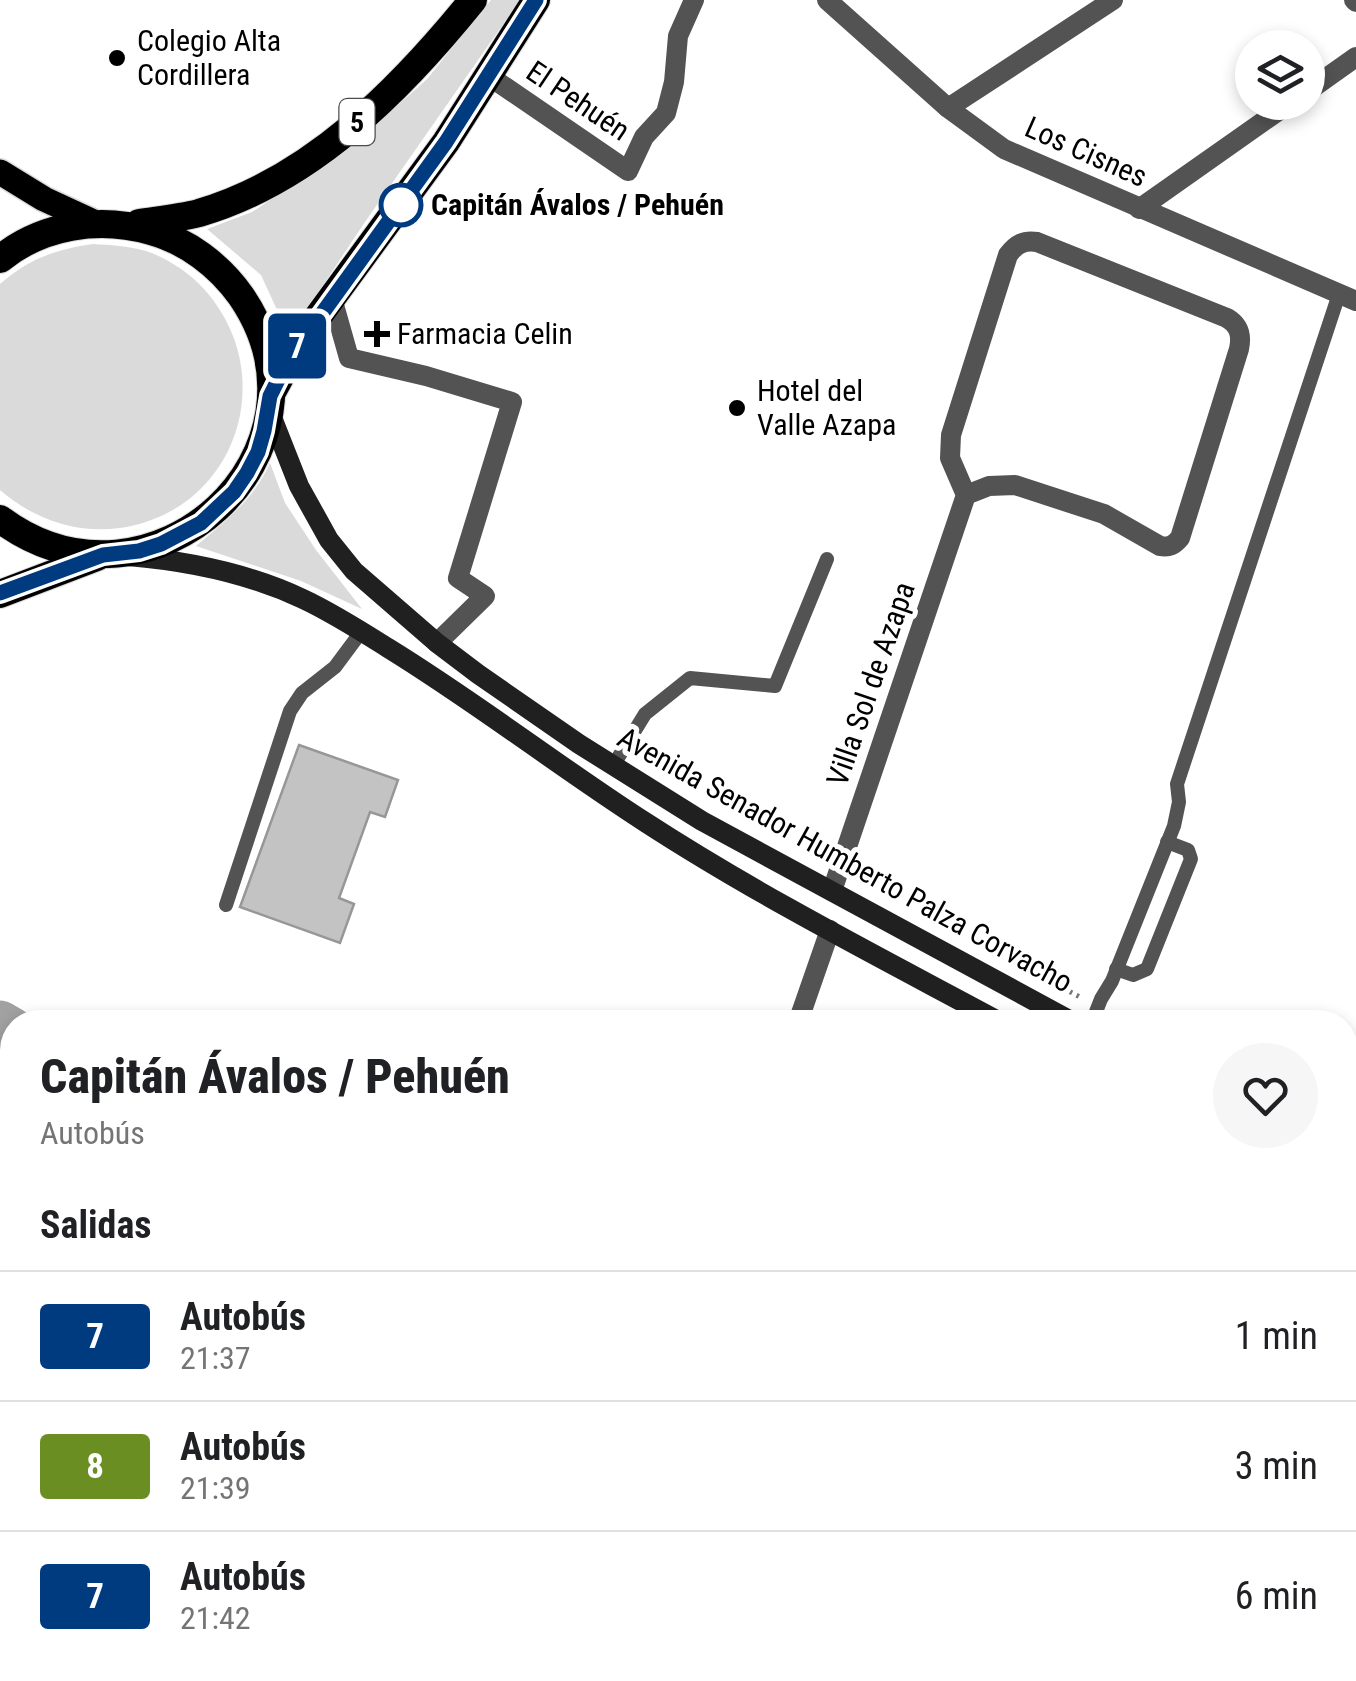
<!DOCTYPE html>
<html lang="es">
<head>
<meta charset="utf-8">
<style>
  :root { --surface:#fff; --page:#f6f6f6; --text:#202124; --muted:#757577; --line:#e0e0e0 }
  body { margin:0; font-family:"Roboto Condensed",sans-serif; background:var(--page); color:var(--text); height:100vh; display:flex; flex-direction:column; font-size:38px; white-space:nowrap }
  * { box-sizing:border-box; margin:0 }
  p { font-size:32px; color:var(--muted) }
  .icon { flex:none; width:55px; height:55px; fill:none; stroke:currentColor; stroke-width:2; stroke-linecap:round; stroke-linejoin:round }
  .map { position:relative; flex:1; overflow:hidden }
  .sheet { position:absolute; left:0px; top:1010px; width:1358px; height:672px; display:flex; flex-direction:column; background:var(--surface); border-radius:40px 40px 0 0; box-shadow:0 5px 15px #0003 }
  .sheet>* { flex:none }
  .badge { padding:0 20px; border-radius:8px; font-size:35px; line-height:65px }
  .controls { position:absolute; left:1235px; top:30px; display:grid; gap:20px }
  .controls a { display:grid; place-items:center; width:90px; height:90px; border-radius:50%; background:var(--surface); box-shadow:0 5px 15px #0003; font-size:50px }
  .map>.badge { position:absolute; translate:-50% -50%; box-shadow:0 0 0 5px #fff }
  h2 { padding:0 40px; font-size:38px; line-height:90px }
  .round { display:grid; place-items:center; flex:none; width:105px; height:105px; border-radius:52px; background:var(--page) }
  .summary { display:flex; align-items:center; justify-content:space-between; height:170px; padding:0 40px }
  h1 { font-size:48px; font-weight:800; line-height:75px }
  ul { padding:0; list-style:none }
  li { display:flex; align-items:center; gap:30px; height:130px; padding:0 40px; border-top:2px solid var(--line) }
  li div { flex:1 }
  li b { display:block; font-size:38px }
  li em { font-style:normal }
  li .badge { min-width:110px; font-weight:700; text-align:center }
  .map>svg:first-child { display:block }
  .green { fill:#dadada }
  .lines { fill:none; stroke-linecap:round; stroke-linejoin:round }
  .river { stroke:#a1a1a1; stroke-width:45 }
  .building { fill:#c3c3c3; stroke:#979797; stroke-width:2.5 }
  .primary-casing { stroke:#dbdbdb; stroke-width:28 }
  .trunk-casing { stroke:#dbdbdb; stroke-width:30 }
  .path { stroke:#757575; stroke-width:5; stroke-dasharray:2.5 5; stroke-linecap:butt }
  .service { stroke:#535353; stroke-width:14 }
  .minor { stroke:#535353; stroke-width:20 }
  .secondary { stroke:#202020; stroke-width:20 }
  .primary { stroke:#000; stroke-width:25 }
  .trunk { stroke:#000; stroke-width:28 }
  .line-casing { stroke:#fff; stroke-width:22 }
  .line { stroke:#003b80; stroke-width:15 }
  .poi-dot { fill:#000; stroke:#fff; stroke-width:4 }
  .stop-dot { fill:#fff; stroke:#003b80; stroke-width:5 }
  .labels { text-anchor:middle; stroke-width:10; stroke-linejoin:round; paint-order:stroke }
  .shield { fill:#fff; stroke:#4c4c4c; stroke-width:2.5 }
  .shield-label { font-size:28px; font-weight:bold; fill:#000 }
  .poi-label { font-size:30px; fill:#000; stroke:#fff; text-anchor:start }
  .street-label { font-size:30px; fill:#000; stroke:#fff }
  .stop-label { font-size:30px; font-weight:bold; fill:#000; stroke:#fff; text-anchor:start }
</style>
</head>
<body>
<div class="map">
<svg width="1356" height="1681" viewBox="0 0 1356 1681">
  <rect width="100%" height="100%" fill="#fff"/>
  <!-- green -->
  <g class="green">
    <path d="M491,0H520L365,222L289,336L261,275L207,229L252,212L357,142L427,79Z"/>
    <path d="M93,244C111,245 128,246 146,251C167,258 188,272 203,288C282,374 237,511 120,528C76,534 33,519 0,490V284C28,259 57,249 93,244Z"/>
    <path d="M270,463L285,503L316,550L362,609L301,581L196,546C226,521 254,499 270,463Z"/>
    <path d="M1115,1670H1218L1215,1681H1112Z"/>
  </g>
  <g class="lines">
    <!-- river -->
    <g class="river">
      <path d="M0,1023L12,1030"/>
      <path d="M752,1670L755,1681"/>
    </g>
  </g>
  <!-- building -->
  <path class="building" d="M299,745L398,780L385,817L370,812L339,898L354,904L340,943L240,907Z"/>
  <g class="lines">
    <!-- primary casing -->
    <g class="primary-casing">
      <path id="primary" d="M0,172L44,199L96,223"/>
    </g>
    <!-- trunk casing -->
    <g class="trunk-casing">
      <g id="trunk">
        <path d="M139,223C159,220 180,218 199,213C312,180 401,89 473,0"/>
        <path d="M0,259C42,225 99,216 151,231C187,241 219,265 241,296C347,451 152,632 0,519"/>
        <path d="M272,392L298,344L446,142L536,0"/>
        <path d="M0,594L97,557"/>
      </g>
    </g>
    <!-- path -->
    <g class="path">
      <path d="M1030,971L1082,998"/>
      <path d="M1114,1014L1128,1022"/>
      <path d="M1345,1141L1356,1147"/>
    </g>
    <!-- service -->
    <g class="service">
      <path d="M613,766L645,714L690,678L775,686L827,559"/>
      <path d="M226,905L290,711L302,693L335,667L361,632"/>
      <path d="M1116,969L1133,975L1147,969L1191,859L1188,850L1167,842"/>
      <path d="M1092,1022L1101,999L1112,981L1174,826L1179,802L1177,784L1339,294"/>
    </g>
    <!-- minor -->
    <g class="minor">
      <path d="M827,0L948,108L1004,149L1356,301"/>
      <path d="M1354,0L1356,2"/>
      <path d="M489,76L628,171L644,137L666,113L674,82L678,36L694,0"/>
      <path d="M1308,91L1356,57"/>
      <path d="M948,108L1113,0"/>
      <path d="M1139,209L1291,102"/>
      <path d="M332,298L349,358L426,376L512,402L458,578L485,596L437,643"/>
      <path d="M832,891L966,495L950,458L951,435L1008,255C1016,244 1024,240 1037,242L1227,318C1239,325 1242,335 1239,349L1180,538C1174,545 1169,548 1160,546L1104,514L1015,485L989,486L966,495"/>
      <path d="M798,1022L830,930"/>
      <path d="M0,1475L12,1485"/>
      <path d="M231,1670L244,1681"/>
      <path d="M889,1670V1681"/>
    </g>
    <!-- secondary -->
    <g class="secondary">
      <path d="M269,410L299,486L329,540L354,571L437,643L478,674L579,744L702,821L1073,1022"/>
      <path d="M128,556C188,561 248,573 303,599C333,613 361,631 388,648C476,702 558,766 645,822C759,896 881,958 1000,1022"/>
      <path d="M1345,1170L1356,1176"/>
      <path d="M1345,1209L1356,1215"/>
    </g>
    <!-- primary -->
    <use href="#primary" class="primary"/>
    <!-- trunk -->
    <use href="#trunk" class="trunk"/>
  </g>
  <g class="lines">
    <!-- line casing -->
    <g class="line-casing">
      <path id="line" d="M0,593L103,555L139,551L161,544L201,523L234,492L247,473L258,452L264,431L270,396L287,362L446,142L536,0"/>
    </g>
    <!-- line -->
    <use href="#line" class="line"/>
  </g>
  <!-- markers -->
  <g class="poi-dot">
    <circle cx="117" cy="58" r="10"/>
    <path d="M372 319h10v10h10v10h-10v10h-10v-10h-10v-10h10z"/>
    <circle cx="737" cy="408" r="10"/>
  </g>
  <circle class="stop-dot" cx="401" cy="205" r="20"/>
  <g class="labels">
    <!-- shield labels -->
    <rect class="shield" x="339.5" y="99" width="35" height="46" rx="8"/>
    <g class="shield-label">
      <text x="357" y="132">5</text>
    </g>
    <!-- poi labels -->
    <g class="poi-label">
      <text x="137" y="51">Colegio Alta<tspan x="137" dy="34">Cordillera</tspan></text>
      <text x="397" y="344">Farmacia Celin</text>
      <text x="757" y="401">Hotel del<tspan x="757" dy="34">Valle Azapa</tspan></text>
    </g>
    <!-- street labels -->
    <g class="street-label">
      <text transform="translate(578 101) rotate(34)" y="10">El Pehuén</text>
      <text transform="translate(1086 152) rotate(24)" y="10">Los Cisnes</text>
      <text transform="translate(871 684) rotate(-71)" y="10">Villa Sol de Azapa</text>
      <text transform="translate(845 860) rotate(29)" y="10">Avenida Senador Humberto Palza Corvacho</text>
    </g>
    <!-- stop labels -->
    <g class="stop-label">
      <text x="431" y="215">Capitán Ávalos / Pehuén</text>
    </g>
  </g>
</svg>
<div class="controls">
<a><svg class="icon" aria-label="layers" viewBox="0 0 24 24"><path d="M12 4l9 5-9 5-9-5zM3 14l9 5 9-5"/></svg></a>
</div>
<b class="badge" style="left:297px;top:346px;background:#003b80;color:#fff">7</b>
<section class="sheet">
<div class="summary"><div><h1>Capitán Ávalos / Pehuén</h1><p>Autobús</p></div><a class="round"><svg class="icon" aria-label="heart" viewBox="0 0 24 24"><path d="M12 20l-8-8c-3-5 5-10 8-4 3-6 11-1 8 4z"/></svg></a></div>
<h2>Salidas</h2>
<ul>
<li><span class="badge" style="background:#003b80;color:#fff">7</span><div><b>Autobús</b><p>21:37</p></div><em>1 min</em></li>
<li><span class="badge" style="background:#6b8e23;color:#fff">8</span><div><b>Autobús</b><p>21:39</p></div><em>3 min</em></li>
<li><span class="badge" style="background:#003b80;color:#fff">7</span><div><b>Autobús</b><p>21:42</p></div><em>6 min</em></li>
</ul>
</section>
</div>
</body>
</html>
